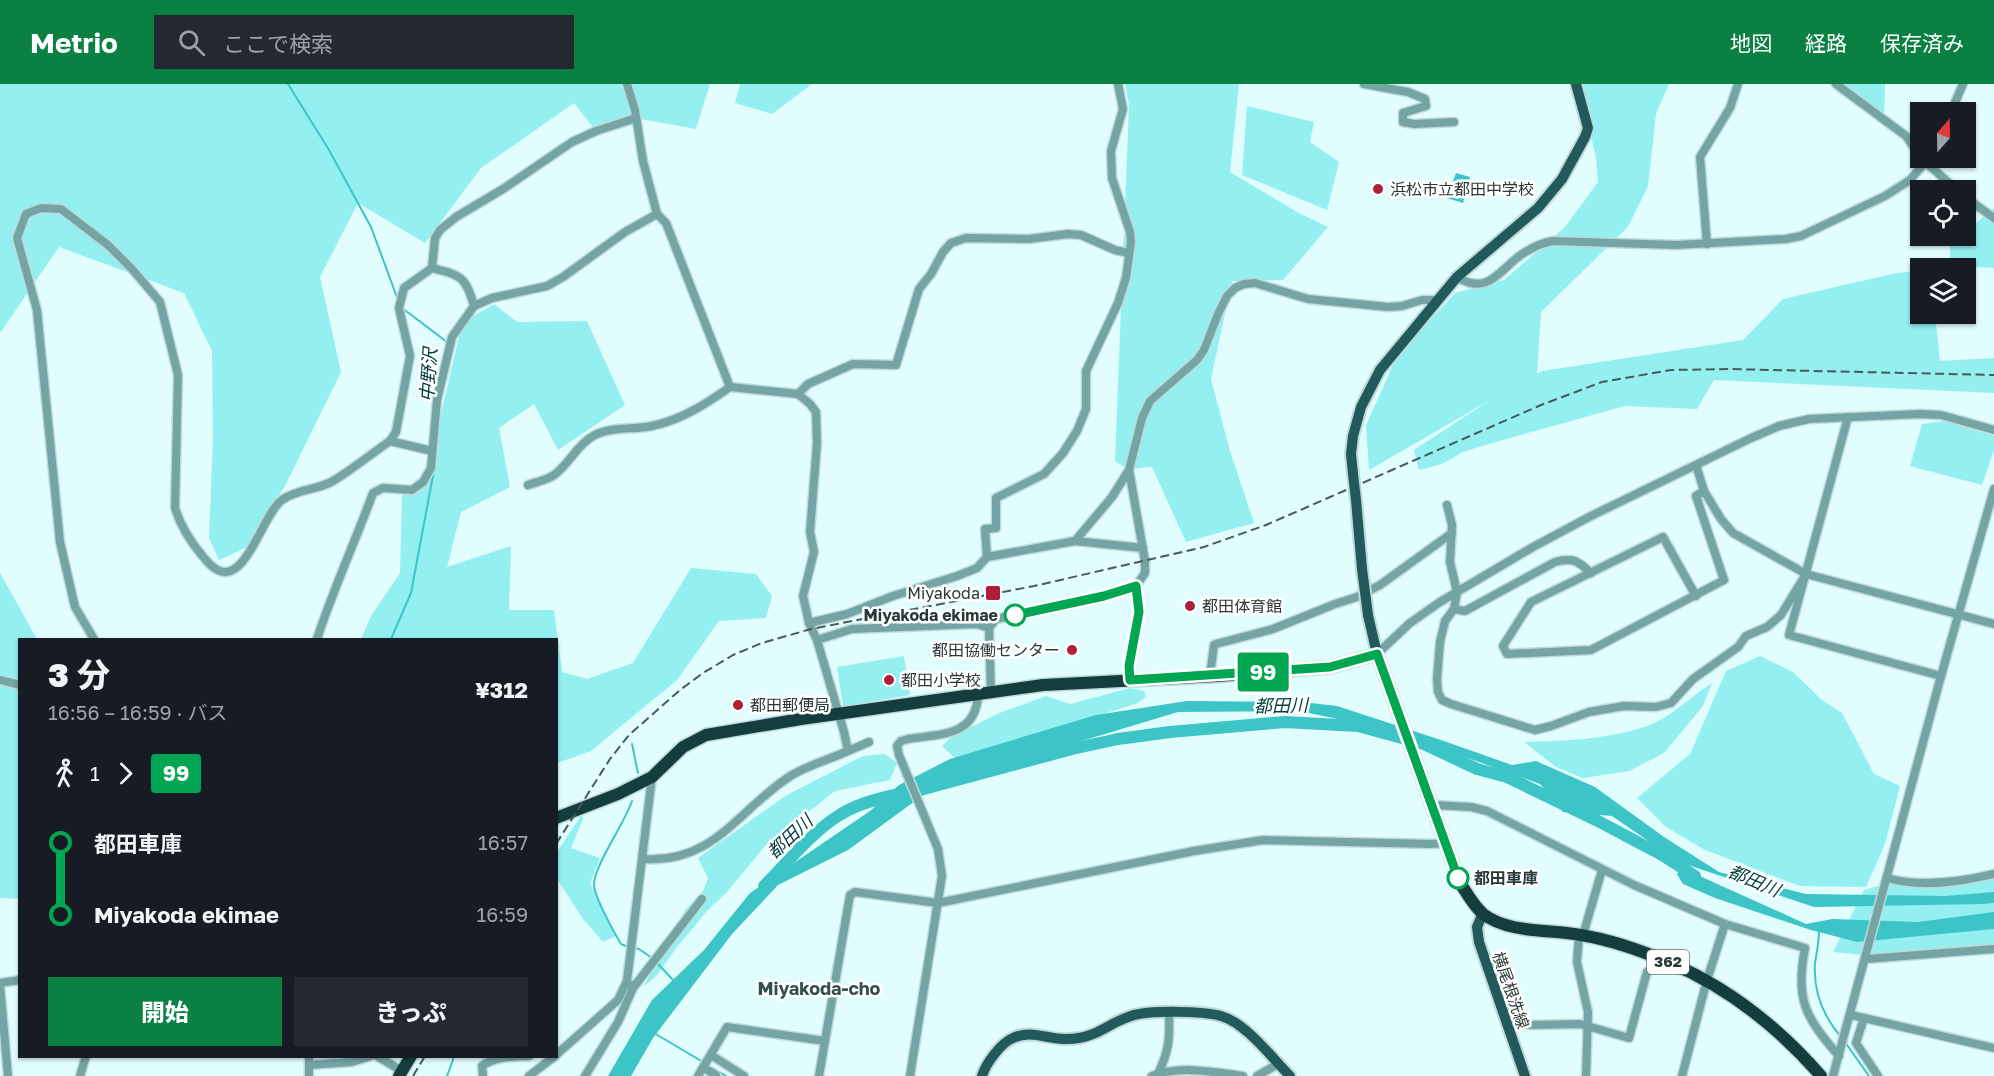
<!DOCTYPE html>
<html lang="ja">
<head>
<meta charset="utf-8">
<style>
  :root { --surface:#171b24; --page:#242831; --text:#f1f3f6; --muted:#9ea1a6; --accent:#0b8043 }
  body { margin:0; font-family:"Golos Text","Noto Sans JP",sans-serif; background:var(--page); color:var(--text); height:100vh; display:flex; flex-direction:column; font-size:22px; white-space:nowrap }
  * { box-sizing:border-box; margin:0 }
  p { font-size:20px; color:var(--muted) }
  .icon { flex:none; width:33px; height:33px; fill:none; stroke:currentColor; stroke-width:2; stroke-linecap:round; stroke-linejoin:round }
  .map { position:relative; flex:1; overflow:hidden }
  .sheet { position:absolute; left:18px; top:554px; width:540px; height:420px; display:flex; flex-direction:column; background:var(--surface); border-radius:0px; box-shadow:0 2px 4px #0004 }
  .sheet>* { flex:none }
  .badge { padding:0 12px; border-radius:4px; font-size:21px; line-height:39px }
  .needle { width:39px; rotate:20deg }
  .tools { position:absolute; left:1910px; top:18px; display:grid; gap:12px }
  .tools a { display:grid; place-items:center; width:66px; height:66px; border-radius:0px; background:var(--surface); box-shadow:0 2px 4px #0004; font-size:30px }
  .map>.badge { position:absolute; translate:-50% -50%; box-shadow:0 0 0 3px #fff }
  .legs { display:flex; align-items:center; gap:9px; height:66px; padding:0 30px; font-size:20px }
  .legs p { margin-inline-start:auto }
  .headline { display:flex; align-items:center; justify-content:space-between; height:102px; padding:0 30px }
  h1 { font-size:33px; font-weight:800; line-height:45px }
  .primary-button { display:flex; gap:12px; margin-top:auto; padding:12px 30px }
  .primary-button a { flex:1; height:69px; border-radius:0px; background:var(--accent); color:#fff; font-size:24px; font-weight:800; line-height:69px; text-align:center }
  .primary-button a+a { background:var(--page); color:var(--text) }
  ul { padding:0 30px; list-style:none }
  li { display:flex; align-items:center; gap:21px; height:72px; font-size:22px }
  li i { display:grid; place-items:center; width:9px; height:100%; margin:0 8px; background:currentColor }
  li i::after { content:''; width:15px; height:15px; margin:-8px; border:4px solid; border-radius:50%; background:var(--surface) }
  li p { margin-inline-start:auto }
  li:first-child i { background:linear-gradient(#0000 50%,currentColor 0) }
  li:last-child i { background:linear-gradient(currentColor 50%,#0000 0) }
  header { display:flex; align-items:center; gap:36px; box-sizing:border-box; height:84px; padding:0 30px; background:var(--accent); color:#fff }
  header strong { font-size:28px }
  nav { display:flex; gap:33px; margin-inline-start:auto; font-size:21px }
  .search { width:420px; height:54px; background:var(--page); display:flex; align-items:center; gap:15px; box-sizing:border-box; padding:0 21px; border-radius:0px; color:var(--muted); font-size:22px }
  .map>svg:first-child { display:block }
  .green { fill:#94eff1 }
  .water { fill:#3dc4c7 }
  .lines { fill:none; stroke-linecap:round; stroke-linejoin:round }
  .stream { stroke:#3dc4c7; stroke-width:2 }
  .river { stroke:#3dc4c7; stroke-width:12 }
  .minor-casing { stroke:#c0dada; stroke-width:11 }
  .major-casing { stroke:#c0dada; stroke-width:14 }
  .highway-casing { stroke:#c0dada; stroke-width:15 }
  .minor { stroke:#75a4a5; stroke-width:8 }
  .major { stroke:#22595b; stroke-width:10 }
  .highway { stroke:#143d3e; stroke-width:12 }
  .rail { stroke:#485959; stroke-width:2; stroke-dasharray:9 4.5; stroke-linecap:butt }
  .major-bridge-casing { stroke:#c0dada; stroke-width:14; stroke-linecap:butt }
  .major-bridge { stroke:#22595b; stroke-width:10 }
  .line-1-casing { stroke:#fff; stroke-width:14 }
  .line-1 { stroke:#00a651; stroke-width:9 }
  .poi-dot { fill:#b01d38; stroke:#fff; stroke-width:2 }
  .stop-1-dot { fill:#fff; stroke:#00a651; stroke-width:3 }
  .labels { text-anchor:middle; stroke-width:5; stroke-linejoin:round; paint-order:stroke }
  .shield { fill:#fff; stroke:#6a7474; stroke-width:1.5 }
  .shield-label { font-size:15px; font-weight:bold; fill:#2a3838 }
  .poi-label { font-size:16px; fill:#2a3838; stroke:#fff; text-anchor:start }
  .stop-label { font-size:16px; font-weight:bold; fill:#2a3838; stroke:#fff; text-anchor:end }
  .street-label { font-size:16px; fill:#2a3838; stroke:#fff }
  .water-label { font-size:18px; font-style:italic; fill:#003d3f; stroke:#fff }
  .neighbourhood-label { font-size:18px; font-weight:bold; fill:#325051; stroke:#fff }
</style>
</head>
<body>
<header>
<strong>Metrio</strong>
<div class="search"><svg class="icon" aria-label="search" viewBox="0 0 24 24"><circle cx="10" cy="10" r="6"/><path d="M15 15l6 6"/></svg>ここで検索</div>
<nav><a>地図</a><a>経路</a><a>保存済み</a></nav>
</header>
<div class="map">
<svg width="1994" height="992" viewBox="0 0 1994 992">
  <rect width="100%" height="100%" fill="#e1fdfe"/>
  <!-- green -->
  <g class="green">
    <path d="M0,0H710L696,45L630,33L596,47L574,19L481,84L425,159L358,119L320,193L341,288L286,400L247,463L219,476L209,454L213,354L212,267L184,209L59,163L0,249Z"/>
    <path d="M740,0H812L772,30L735,19Z"/>
    <path d="M1125,0H1239L1230,88L1297,128L1328,143L1283,196L1232,197L1211,295L1230,367L1254,439L1186,458L1152,383L1127,385L1115,377L1129,21Z"/>
    <path d="M1579,0H1669L1656,30L1648,102L1628,143L1541,228L1537,290L1542,287L1743,256L1783,215L1892,190L1920,186V230H1935L1940,277L1994,274V309L1714,296L1697,325L1625,322L1492,359L1463,368L1442,380L1419,386L1414,366L1490,316L1369,386L1366,341L1396,274L1455,209L1504,196L1565,143L1598,98L1596,74Z"/>
    <path d="M1831,0H1885L1884,34Z"/>
    <path d="M1247,22L1314,38L1310,58L1339,78L1327,126L1242,91Z"/>
    <path d="M1994,124V184L1950,181V161L1961,152H1965V148Z"/>
    <path d="M494,220L517,238L587,237L625,321L558,366L534,320L499,344L510,403L461,428L447,483L511,462L509,526H554L562,588L587,595L633,579L691,484L756,490L772,512L766,534L719,537L677,596L591,667L557,679L556,555H361L371,532L400,489L402,412L427,391L462,239Z"/>
    <path d="M1944,337L1994,352V366L1982,401L1910,382L1922,340Z"/>
    <path d="M0,489L37,555H20L19,815L0,814Z"/>
    <path d="M904,572L910,611L843,622L837,583Z"/>
    <path d="M1760,572L1793,588L1822,616L1842,629L1874,690L1900,702L1885,760L1866,803L1800,802L1705,766L1666,743L1637,714L1690,670L1726,587Z"/>
    <path d="M1712,599L1703,622L1664,669L1629,687L1583,694L1556,683L1524,658C1564,657 1626,655 1662,635C1679,625 1695,610 1712,599Z"/>
    <path d="M1130,604L1144,607L1146,613L1138,619L1038,650L955,674L942,662L951,653L997,630L1046,612L1070,620Z"/>
    <path d="M885,670L897,679L890,696L835,707L765,762L727,808L708,826L677,863L656,892L643,903L685,826L703,807L708,794L698,774L785,712L863,672Z"/>
    <path d="M582,730L583,735L571,764L600,774L590,799L616,852L603,858L583,835L557,795V768Z"/>
    <path d="M1994,793V862L1875,872L1833,868L1864,806L1885,800Z"/>
  </g>
  <!-- water -->
  <g class="water">
    <path d="M1456,89L1470,93L1463,119L1447,114Z"/>
    <path d="M1187,617L1302,618L1337,622L1441,656L1512,681L1536,677L1595,703L1664,753L1719,788L1806,810L1946,812L1994,808V819L1982,820L1814,823L1679,778L1612,732L1563,728L1540,700L1387,645L1299,627L1178,628L1042,669L948,693L848,766L778,801L732,850L653,954L631,992H608L652,916L704,866L750,809L870,727L899,701L950,675L1096,631Z"/>
    <path d="M1682,784L1806,840L1832,835L1918,838L1994,828V845L1857,858L1811,846L1715,814L1683,800L1677,790Z"/>
  </g>
  <g class="lines">
    <!-- stream -->
    <g class="stream">
      <path d="M288,0L329,66L371,143L398,216"/>
      <path d="M402,224L447,258"/>
      <path d="M391,555L411,509L434,386"/>
      <path d="M632,660L638,689"/>
      <path d="M1819,846C1819,858 1817,868 1815,879C1813,908 1823,932 1841,953"/>
      <path d="M628,863L621,860C615,850 594,812 594,801C594,781 625,739 632,717"/>
      <path d="M634,864L639,865L652,874"/>
      <path d="M656,878L675,898"/>
      <path d="M654,949L703,978"/>
      <path d="M1845,958L1869,992"/>
      <path d="M708,981L726,992"/>
      <path d="M447,992L453,976V972"/>
    </g>
    <!-- river -->
    <g class="river">
      <path d="M920,706L1072,665L1118,655L1170,648L1285,638L1358,642L1424,660L1477,685L1507,693L1596,736L1662,771L1695,792"/>
      <path d="M764,802C787,779 811,749 838,732C856,720 879,714 900,710"/>
    </g>
    <!-- minor casing -->
    <g class="minor-casing">
      <g id="minor">
        <path d="M627,0L635,26L643,77L657,130L666,139L730,303"/>
        <path d="M1364,0L1408,8L1425,15L1426,22L1403,29V38L1414,40L1454,38"/>
        <path d="M1836,0L1906,52L1920,72"/>
        <path d="M1951,28L1963,0"/>
        <path d="M1923,76L1957,106"/>
        <path d="M1965,113L1994,134"/>
        <path d="M1707,160L1700,73L1730,24L1738,0"/>
        <path d="M432,184L435,154L440,146L456,133L503,105L572,58L596,47L636,34"/>
        <path d="M1457,193C1486,211 1497,190 1518,173C1529,165 1540,159 1553,157L1676,161L1786,155L1801,152L1885,112L1910,96L1929,74"/>
        <path d="M798,310L808,300L853,280L896,281L919,205L931,190L943,168L951,159L966,154L1029,155L1068,150L1081,151L1115,166L1128,169"/>
        <path d="M1848,333L1789,551L1941,592"/>
        <path d="M390,357L432,367"/>
        <path d="M1696,381L1704,407L1721,435L1733,449L1806,490L1994,540"/>
        <path d="M1129,386L1145,477V489L1136,502L1139,528L1129,582V596"/>
        <path d="M528,401C536,398 547,396 554,391C569,380 577,361 593,352C611,342 633,346 652,342C681,336 706,320 730,303L798,310L810,320L816,328L817,359L810,448L814,468L803,512L809,539L817,556L844,648L848,667C830,675 809,681 792,691C739,724 715,780 643,775"/>
        <path d="M1447,421L1452,441L1450,478L1457,508L1454,525L1445,537L1440,558L1437,595L1438,608L1442,616L1451,620L1535,646L1551,642L1589,628L1624,622L1656,623L1671,619L1693,595L1738,563L1746,552L1767,543L1781,531L1806,490"/>
        <path d="M1075,457L1143,464"/>
        <path d="M987,473L985,445L996,444V414L1044,390L1063,369L1077,347L1086,325V287L1118,219L1126,194L1131,158L1130,148L1112,94L1111,67L1123,25L1118,0"/>
        <path d="M1696,512L1663,453L1531,518L1503,562L1507,570L1591,566L1724,496L1696,412L1704,407"/>
        <path d="M1454,525L1465,527L1555,478C1573,473 1578,477 1591,489"/>
        <path d="M809,539L847,530L893,512L957,492L977,484L987,473L1075,457L1112,413L1129,386L1142,334L1150,317L1197,276L1204,266L1218,230L1227,212L1235,204L1244,200L1255,199L1308,215L1388,223L1402,222L1422,216H1436"/>
        <path d="M94,555L75,523L60,458L37,226L17,154L26,130L41,124L61,125L108,161L132,185L160,218L178,291L175,424C181,444 192,460 205,475C242,521 260,431 282,416C297,405 318,406 333,397C353,385 371,370 390,357L396,348L410,272L399,224L404,204L432,184C460,191 466,192 474,222"/>
        <path d="M317,555C333,506 355,458 373,409L383,404L412,406L423,398L431,384L437,316L452,253L474,222L492,214L547,202L563,193L625,148L657,130"/>
        <path d="M817,556L852,545L977,540L989,544"/>
        <path d="M1377,570L1410,539L1440,518L1533,463L1589,433L1749,355L1779,342L1809,335L1920,330L1941,331L1994,346"/>
        <path d="M1210,592L1214,561L1216,560L1273,545L1335,520L1357,513L1380,501L1452,449"/>
        <path d="M0,596L20,601"/>
        <path d="M991,609L989,544L996,535L1104,512L1136,502"/>
        <path d="M848,667L869,658"/>
        <path d="M1433,721L1471,723L1487,727L1634,801L1725,840L1805,864C1795,915 1805,933 1839,972"/>
        <path d="M1887,794C1921,804 1960,798 1994,790"/>
        <path d="M1579,850L1577,878L1588,928L1586,992"/>
        <path d="M1583,851L1602,786"/>
        <path d="M1866,875L1994,865"/>
        <path d="M0,899L20,896"/>
        <path d="M0,901L8,992"/>
        <path d="M633,904L702,815"/>
        <path d="M1851,931L1994,964"/>
        <path d="M1864,934L1856,959L1878,992"/>
        <path d="M1506,937L1531,941L1580,940L1629,954L1647,888"/>
        <path d="M556,971L618,916L627,897L652,693"/>
        <path d="M711,971L744,992"/>
        <path d="M309,972V992"/>
        <path d="M377,972L402,987"/>
        <path d="M309,981L352,978L371,972"/>
        <path d="M704,984L716,991"/>
        <path d="M1158,990C1169,967 1170,954 1169,929"/>
        <path d="M80,992L86,972"/>
        <path d="M483,992L482,982C495,972 513,973 529,972"/>
        <path d="M529,992L555,972"/>
        <path d="M585,992L618,938L633,904L631,901"/>
        <path d="M698,992L727,943L825,957"/>
        <path d="M819,992L850,811L855,808L938,819L1194,767L1263,756L1431,760L1445,759"/>
        <path d="M910,992L942,792L938,765L899,671L897,662L901,657L908,655C939,650 976,653 978,611"/>
        <path d="M1152,992C1180,981 1214,988 1243,992"/>
        <path d="M1257,992L1278,980"/>
        <path d="M1682,992L1707,896L1725,840"/>
        <path d="M1833,992L1941,592L1994,405"/>
      </g>
    </g>
    <!-- major casing -->
    <g class="major-casing">
      <g id="major">
        <path d="M1353,390L1351,370L1353,352L1361,323L1380,286L1457,193L1538,124L1562,95L1585,53L1588,44L1576,0"/>
        <path d="M1356,416L1362,485"/>
        <path d="M1368,531L1377,570"/>
        <path d="M1483,829L1477,843L1479,858L1525,992"/>
        <path d="M982,992C986,979 1001,959 1013,954C1031,945 1049,956 1067,955C1096,955 1106,940 1131,932C1149,926 1203,927 1221,932C1246,939 1272,974 1290,992"/>
      </g>
    </g>
    <!-- highway casing -->
    <g class="highway-casing">
      <g id="highway">
        <path d="M556,734L618,710L652,693L683,663L706,651L801,635L1043,601L1218,592L1331,583L1377,570L1459,797C1466,808 1473,821 1483,830C1510,850 1550,845 1581,851C1611,856 1640,866 1668,878C1728,903 1779,944 1821,992"/>
        <path d="M399,992L411,972"/>
      </g>
    </g>
    <!-- minor -->
    <use href="#minor" class="minor"/>
    <!-- major -->
    <use href="#major" class="major"/>
    <!-- highway -->
    <use href="#highway" class="highway"/>
    <!-- rail -->
    <g class="rail">
      <path d="M556,760L610,675L629,651L680,606L703,589L733,571L762,559L811,545L1034,502L1204,463L1266,441L1541,321L1602,298L1671,286L1728,285L1994,291"/>
      <path d="M413,992L425,972"/>
    </g>
    <!-- major-bridge casing -->
    <g class="major-bridge-casing">
      <g id="major-bridge">
        <path d="M1353,390L1356,416"/>
        <path d="M1362,485L1368,531"/>
      </g>
    </g>
    <!-- major-bridge -->
    <use href="#major-bridge" class="major-bridge"/>
  </g>
  <g class="lines">
    <!-- line-1 casing -->
    <g class="line-1-casing">
      <path id="line-1" d="M1015,531L1104,512L1136,502L1139,528L1129,582L1130,596L1330,583L1377,570L1458,794"/>
    </g>
    <!-- line-1 -->
    <use href="#line-1" class="line-1"/>
  </g>
  <!-- markers -->
  <g class="poi-dot">
    <circle cx="1378" cy="105" r="6"/>
    <rect x="985" y="501" width="16" height="16" rx="3"/>
    <circle cx="1190" cy="522" r="6"/>
    <circle cx="1072" cy="566" r="6"/>
    <circle cx="889" cy="596" r="6"/>
    <circle cx="738" cy="621" r="6"/>
  </g>
  <g class="stop-1-dot">
    <circle cx="1015" cy="531" r="10"/>
    <circle cx="1458" cy="794" r="10"/>
  </g>
  <g class="labels">
    <!-- shield labels -->
    <rect class="shield" x="1647" y="866" width="42" height="24" rx="4.5"/>
    <g class="shield-label">
      <text x="1668" y="883">362</text>
    </g>
    <!-- poi labels -->
    <g class="poi-label">
      <text x="1390" y="111">浜松市立都田中学校</text>
      <text x="980" y="515" text-anchor="end">Miyakoda</text>
      <text x="1202" y="528">都田体育館</text>
      <text x="1060" y="572" text-anchor="end">都田協働センター</text>
      <text x="901" y="602">都田小学校</text>
      <text x="750" y="627">都田郵便局</text>
    </g>
    <!-- stop labels -->
    <g class="stop-label">
      <text x="998" y="537">Miyakoda ekimae</text>
      <text x="1474" y="800" text-anchor="start">都田車庫</text>
    </g>
    <!-- street labels -->
    <g class="street-label">
      <text transform="translate(1511 906) rotate(71)" y="6">横尾根洗線</text>
    </g>
    <!-- water labels -->
    <g class="water-label">
      <text transform="translate(429 291) rotate(-86)" y="6">中野沢</text>
      <text transform="translate(1281 622) rotate(-1)" y="6">都田川</text>
      <text transform="translate(790 753) rotate(-43)" y="6">都田川</text>
      <text transform="translate(1754 797) rotate(23)" y="6">都田川</text>
    </g>
    <!-- neighbourhood labels -->
    <g class="neighbourhood-label">
      <text x="819" y="911">Miyakoda-cho</text>
    </g>
  </g>
</svg>
<div class="tools">
<a><svg class="needle" viewBox="-14 -14 28 28"><path d="M0-13l5 13h-10z" fill="#e53935"/><path d="M0 13l5-13h-10z" fill="#9ea1a6"/></svg></a>
<a><svg class="icon" aria-label="locate" viewBox="0 0 24 24"><circle cx="12" cy="12" r="6"/><path d="M12 2v4M12 18v4M2 12h4M18 12h4"/></svg></a>
<a><svg class="icon" aria-label="layers" viewBox="0 0 24 24"><path d="M12 4l9 5-9 5-9-5zM3 14l9 5 9-5"/></svg></a>
</div>
<b class="badge" style="left:1263px;top:588px;background:#00a651;color:#fff">99</b>
<section class="sheet">
<div class="headline"><div><h1>3 分</h1><p>16:56 – 16:59 · バス</p></div><b>¥312</b></div>
<div class="legs"><svg class="icon" aria-label="walk" viewBox="0 0 24 24"><circle cx="13" cy="4" r="2"/><path d="M13 8l-2 6 4 7M11 14l-3 7M7 12l3-4h3l4 4"/></svg>1<svg class="icon" aria-label="forward" viewBox="0 0 24 24"><path d="M9 5l7 7-7 7"/></svg><b class="badge" style="background:#00a651;color:#fff">99</b></div>
<ul>
<li><i style="color:#00a651"></i><b>都田車庫</b><p>16:57</p></li>
<li><i style="color:#00a651"></i><b>Miyakoda ekimae</b><p>16:59</p></li>
</ul>
<div class="primary-button"><a>開始</a><a>きっぷ</a></div>
</section>
</div>
</body>
</html>
